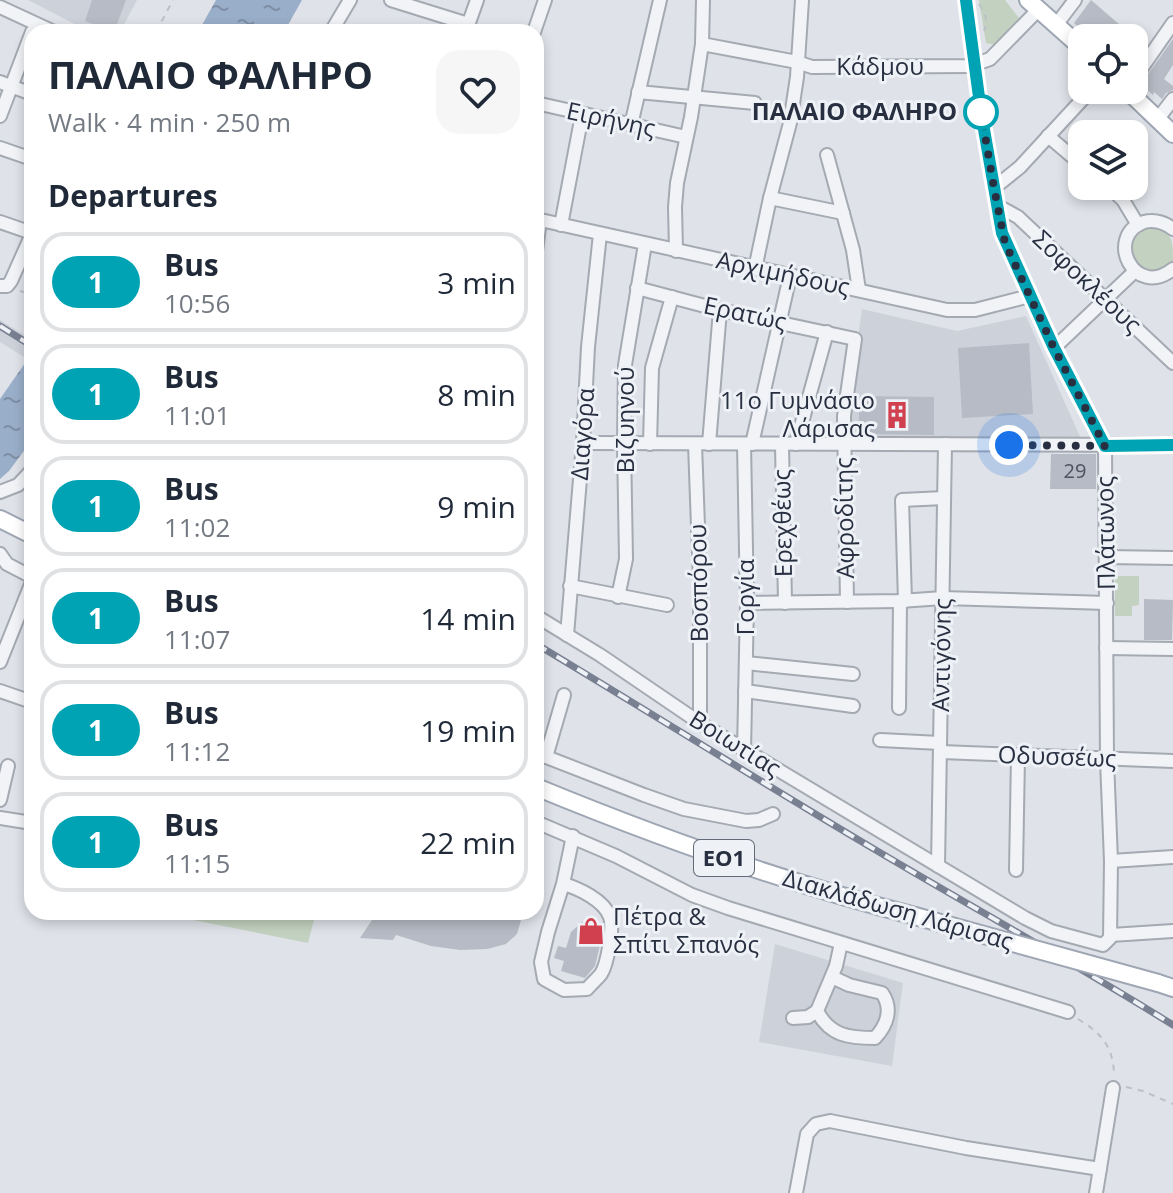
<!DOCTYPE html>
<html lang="en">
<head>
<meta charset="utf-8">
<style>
  :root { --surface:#fff; --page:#f6f6f7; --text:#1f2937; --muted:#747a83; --line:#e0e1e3 }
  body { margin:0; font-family:"Open Sans",sans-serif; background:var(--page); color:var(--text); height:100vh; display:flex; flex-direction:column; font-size:30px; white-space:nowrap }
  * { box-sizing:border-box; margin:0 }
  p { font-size:26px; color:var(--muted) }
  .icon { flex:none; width:44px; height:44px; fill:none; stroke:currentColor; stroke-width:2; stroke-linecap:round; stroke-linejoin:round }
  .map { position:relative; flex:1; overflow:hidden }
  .panel { position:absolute; left:24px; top:24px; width:520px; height:896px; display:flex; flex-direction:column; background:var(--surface); border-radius:24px; box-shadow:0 4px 12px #0003 }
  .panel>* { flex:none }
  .badge { padding:0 16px; border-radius:26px; font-size:28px; line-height:52px }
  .fabs { position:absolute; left:1068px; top:24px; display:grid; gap:16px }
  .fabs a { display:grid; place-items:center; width:80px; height:80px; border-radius:16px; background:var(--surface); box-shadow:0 4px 12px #0003; font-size:40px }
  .you { position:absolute; width:40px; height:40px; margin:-20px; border:6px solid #fff; border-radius:50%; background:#1a73e8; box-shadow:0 0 0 12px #1a73e833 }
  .map>.badge { position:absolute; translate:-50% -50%; box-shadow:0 0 0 4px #fff }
  h2 { padding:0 24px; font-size:30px; line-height:72px }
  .round { display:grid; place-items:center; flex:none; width:84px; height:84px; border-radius:24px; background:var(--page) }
  .overview { display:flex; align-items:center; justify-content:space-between; height:136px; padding:0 24px }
  h1 { font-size:38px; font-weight:700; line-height:60px }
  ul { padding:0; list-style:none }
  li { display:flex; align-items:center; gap:24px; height:100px; margin:0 16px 12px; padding:0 8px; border:4px solid var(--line); border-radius:24px }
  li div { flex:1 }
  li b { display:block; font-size:30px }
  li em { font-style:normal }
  li .badge { min-width:88px; font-weight:700; text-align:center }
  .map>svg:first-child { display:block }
  .built { fill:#cdd1da }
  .green { fill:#c3d2c0 }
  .water { fill:url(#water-ripples) }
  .building { fill:#b6bbc5 }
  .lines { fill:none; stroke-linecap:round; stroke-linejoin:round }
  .minor-casing { stroke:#a4a9b2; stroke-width:16 }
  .major-casing { stroke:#9ea6b4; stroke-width:20 }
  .path { stroke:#bcc0c7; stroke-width:2; stroke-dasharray:6 6; stroke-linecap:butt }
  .minor { stroke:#f1f3f7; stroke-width:12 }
  .major { stroke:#fff; stroke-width:16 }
  .rail-casing { stroke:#788092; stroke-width:7 }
  .rail { stroke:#eef1f6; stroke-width:4; stroke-dasharray:12; stroke-linecap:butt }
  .major-bridge-casing { stroke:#9ea6b4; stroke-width:20; stroke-linecap:butt }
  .major-bridge { stroke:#fff; stroke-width:16 }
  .line-casing { stroke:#fff; stroke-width:18 }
  .line { stroke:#00a3b4; stroke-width:12 }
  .walk { stroke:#272f40; stroke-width:8; stroke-dasharray:0 14.4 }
  .stop-dot { fill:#fff; stroke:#00a3b4; stroke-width:4 }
  .labels { text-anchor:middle; stroke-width:6; stroke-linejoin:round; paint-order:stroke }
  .number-label { font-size:20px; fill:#4b5261 }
  .shield { fill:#eef1f6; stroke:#636977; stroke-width:2 }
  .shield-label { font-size:22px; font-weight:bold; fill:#272f40 }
  .street-label { font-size:24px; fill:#272f40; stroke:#eef1f6 }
  .stop-label { font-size:24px; font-weight:bold; fill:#272f40; stroke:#eef1f6; text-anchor:end }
  .poi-label { font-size:24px; fill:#272f40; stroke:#eef1f6; text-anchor:end }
</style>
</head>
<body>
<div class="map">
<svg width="1173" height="1193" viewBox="0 0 1173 1193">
  <defs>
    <pattern id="water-ripples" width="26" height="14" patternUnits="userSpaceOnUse" patternTransform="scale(2)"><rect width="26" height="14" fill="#99aec9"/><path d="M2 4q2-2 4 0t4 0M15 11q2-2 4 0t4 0" fill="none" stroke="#7d8ea5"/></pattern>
  </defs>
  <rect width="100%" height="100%" fill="#dfe2e8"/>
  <!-- built -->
  <g class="built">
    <path d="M28,0H137L120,32H90Z"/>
    <path d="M862,309L957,331L1026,316L1082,441L846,438L848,403Z"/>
    <path d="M0,320L32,340V362L0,342Z"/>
    <path d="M775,944L903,983L892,1066L759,1042Z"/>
  </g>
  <!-- green -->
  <g class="green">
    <path d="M979,0H1005L1019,18L995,45L986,43Z"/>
    <path d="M1154,225C1173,236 1173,238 1173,262L1164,270L1145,272C1141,268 1133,263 1131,258C1123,240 1140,228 1154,225Z"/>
    <path d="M1115,576H1139V605L1132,606V616H1115Z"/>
    <path d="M185,912H316L308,943L183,918Z"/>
  </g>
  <!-- water -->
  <g class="water">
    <path d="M216,0H302L284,32H198Z"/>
    <path d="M32,353V440L9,471L0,479V399Z"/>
  </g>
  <!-- building -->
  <g class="building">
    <path d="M92,0H126L114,32L85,21Z"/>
    <path d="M1091,0L1120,25L1137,38H1091L1074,23Z"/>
    <path d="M1173,39V65L1164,79L1173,86V90L1166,93L1162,99L1154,92L1153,95L1141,84Z"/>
    <path d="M1029,343L1033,414L962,418L958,348Z"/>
    <path d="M859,396L934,397V435L859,434Z"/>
    <path d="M1051,454H1096V489H1050Z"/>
    <path d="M1144,599L1173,600L1172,640H1144Z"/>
    <path d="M363,912H519L521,920L517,934L506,944L487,949L460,950L431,946L396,935L393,940L360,938L372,920Z"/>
    <path d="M582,922L599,927L602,937L595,966L585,978L561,971L564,961L554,958L558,946L566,948L571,932Z"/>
  </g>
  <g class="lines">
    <!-- minor casing -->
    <g class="minor-casing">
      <g id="minor">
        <path d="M391,0L468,24"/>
        <path d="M0,7L54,32"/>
        <path d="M1056,25L1075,0"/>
        <path d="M466,31L477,0"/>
        <path d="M331,32L350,0"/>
        <path d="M534,32L545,0"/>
        <path d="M702,44L797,62L812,67L970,66L990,59L1038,10"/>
        <path d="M1134,79L1173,23"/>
        <path d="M0,82L32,94"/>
        <path d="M638,92L755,103"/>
        <path d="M536,103L686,137"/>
        <path d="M0,116L32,32"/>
        <path d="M1157,120L1173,99"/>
        <path d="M631,125L660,0"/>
        <path d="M1048,136L1082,165"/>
        <path d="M0,148L32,159"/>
        <path d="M827,155L853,250L859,290"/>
        <path d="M1108,186L1123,200L1138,225"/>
        <path d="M994,188L1020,167L1091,90"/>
        <path d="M770,198L843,213"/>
        <path d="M998,206L1018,217L1173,363"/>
        <path d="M536,219L947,310H975L1030,296"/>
        <path d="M0,222L32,233"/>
        <path d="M561,225L582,115"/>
        <path d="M1173,229C1164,222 1155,219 1144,222C1104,236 1134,300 1173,269"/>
        <path d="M536,251L540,220"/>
        <path d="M676,251L675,207L677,183L691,117L702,44L703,0"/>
        <path d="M755,269L770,198L790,123L797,77L802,0"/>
        <path d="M0,286H7L11,281L32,234"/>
        <path d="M637,288L720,310L855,339L844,416L847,602"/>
        <path d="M1054,348L1135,271"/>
        <path d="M583,443L1173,445"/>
        <path d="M650,444L652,368L672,297"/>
        <path d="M695,444L700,581V723"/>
        <path d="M709,444L720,310"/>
        <path d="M752,444L790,276"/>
        <path d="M782,444L785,603"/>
        <path d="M796,444L827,332"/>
        <path d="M0,492L18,485L32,470"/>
        <path d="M0,554L7,564L32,577"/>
        <path d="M1106,557L1173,558"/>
        <path d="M570,586L667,605"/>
        <path d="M618,597L626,559L624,444L625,365L645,244"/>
        <path d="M905,601L902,500L944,498"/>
        <path d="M747,603L900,601L943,598L1107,603"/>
        <path d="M536,616L600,655L700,723L1025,918L1051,931L1103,945L1110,938L1111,861L1107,760L1105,446L1054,348L1002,233L981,112L966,0"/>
        <path d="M567,635L583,443L588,347L600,234"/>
        <path d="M1106,648L1173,649"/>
        <path d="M0,662L32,582"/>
        <path d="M746,663L853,674"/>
        <path d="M0,691L32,702"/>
        <path d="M745,691L853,706"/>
        <path d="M899,708L900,601"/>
        <path d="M880,740L940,743"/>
        <path d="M744,751L747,603L744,444"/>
        <path d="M941,752L1173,761"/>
        <path d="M536,753L644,795L684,809L746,821L759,820L773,814"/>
        <path d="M546,757L564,695"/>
        <path d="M0,800L8,766"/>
        <path d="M0,818L32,823"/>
        <path d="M536,822L616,856L692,895L728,908L1068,1012"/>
        <path d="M1111,861L1173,857"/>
        <path d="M938,866L945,444"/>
        <path d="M1016,870L1018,756"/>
        <path d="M563,884C578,888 604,900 610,917C614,928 607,965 601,974C597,979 591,984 587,989L564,990L544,979L541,962L548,932L563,884L573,836"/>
        <path d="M1111,935L1173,931"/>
        <path d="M832,977L849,985L882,993C893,1009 887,1025 875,1038C849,1038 830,1036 817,1011L836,966L841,943"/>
        <path d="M793,1018L808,1017L817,1011"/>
        <path d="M796,1193L807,1134L816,1124L830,1121L966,1148L1100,1169"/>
        <path d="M1096,1193L1113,1088"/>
      </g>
    </g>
    <!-- major casing -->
    <g class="major-casing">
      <g id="major">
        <path d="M1028,0L1082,48"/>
        <path d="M1127,90L1173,134"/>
        <path d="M0,519L32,535"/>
        <path d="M536,787C660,838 786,883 915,916"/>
        <path d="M1158,983L1173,988"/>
      </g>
    </g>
    <!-- path -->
    <g class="path">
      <path d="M979,4C985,13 989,21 984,31"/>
      <path d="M147,32L157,27"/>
      <path d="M156,32L173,0"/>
      <path d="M20,291L27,293L32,292"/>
      <path d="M1078,1019C1101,1033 1113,1046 1114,1074"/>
      <path d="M1126,1087L1143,1091L1173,1104"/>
    </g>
    <!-- minor -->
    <use href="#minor" class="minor"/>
    <!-- major -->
    <use href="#major" class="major"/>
    <!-- rail casing -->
    <g class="rail-casing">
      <g id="rail">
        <path d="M0,326L32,346"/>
        <path d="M536,644C651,713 764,784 879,852C977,910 1077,965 1173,1025"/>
      </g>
    </g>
    <!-- rail -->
    <use href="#rail" class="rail"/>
    <!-- major-bridge casing -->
    <g class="major-bridge-casing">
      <path id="major-bridge" d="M915,916L1158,983"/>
    </g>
    <!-- major-bridge -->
    <use href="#major-bridge" class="major-bridge"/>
  </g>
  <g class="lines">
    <!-- line casing -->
    <g class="line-casing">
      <path id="line" d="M966,0L981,112L1002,233L1054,348L1105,446L1173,445"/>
    </g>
    <!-- line -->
    <use href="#line" class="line"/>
    <!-- walk -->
    <path class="walk" d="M981,112L994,188L1005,243L1054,348L1105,446L1009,445"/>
  </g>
  <!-- icons -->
  <defs>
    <g id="building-bare" transform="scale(2.16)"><path d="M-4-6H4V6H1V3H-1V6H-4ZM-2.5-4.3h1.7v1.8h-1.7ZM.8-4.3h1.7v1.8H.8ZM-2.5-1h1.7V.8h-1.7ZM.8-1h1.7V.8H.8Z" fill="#d1404f" stroke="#eef1f6" stroke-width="2.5" paint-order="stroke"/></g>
    <g id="shop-bare" transform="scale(2.16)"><path d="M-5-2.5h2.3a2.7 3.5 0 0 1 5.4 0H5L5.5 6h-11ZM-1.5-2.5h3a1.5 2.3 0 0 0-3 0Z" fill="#d1404f" stroke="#eef1f6" stroke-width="2.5" paint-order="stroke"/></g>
  </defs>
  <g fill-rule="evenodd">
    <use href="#building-bare" x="897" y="415"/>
    <use href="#shop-bare" x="591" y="931"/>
  </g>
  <!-- markers -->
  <circle class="stop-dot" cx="981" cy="112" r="16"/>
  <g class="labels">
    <!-- number labels -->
    <g class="number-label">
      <text x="1075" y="478">29</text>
    </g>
    <!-- shield labels -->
    <rect class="shield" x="694" y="840" width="60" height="36" rx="6"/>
    <g class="shield-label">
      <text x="724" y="866">ΕΟ1</text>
    </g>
    <!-- street labels -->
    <g class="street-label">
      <text x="880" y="75">Κάδμου</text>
      <text transform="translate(611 120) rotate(12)" y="8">Ειρήνης</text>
      <text transform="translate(783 274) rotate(12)" y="8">Αρχιμήδους</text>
      <text transform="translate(1087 282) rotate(43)" y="8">Σοφοκλέους</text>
      <text transform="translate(745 314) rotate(12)" y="8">Ερατώς</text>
      <text transform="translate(626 420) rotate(-90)" y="8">Βιζυηνού</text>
      <text transform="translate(583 434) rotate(-86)" y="8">Διαγόρα</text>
      <text transform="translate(845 518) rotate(-91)" y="8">Αφροδίτης</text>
      <text transform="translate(783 523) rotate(-91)" y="8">Ερεχθέως</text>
      <text transform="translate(1106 533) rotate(-91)" y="8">Πλάτωνος</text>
      <text transform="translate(699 583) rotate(-91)" y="8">Βοσπόρου</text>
      <text transform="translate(746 597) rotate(-90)" y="8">Γοργία</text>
      <text transform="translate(942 655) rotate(-89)" y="8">Αντιγόνης</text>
      <text transform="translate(735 744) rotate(32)" y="8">Βοιωτίας</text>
      <text transform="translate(1057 757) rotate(2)" y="8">Οδυσσέως</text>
      <text transform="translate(898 910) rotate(16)" y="8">Διακλάδωση Λάρισας</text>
    </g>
    <!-- stop labels -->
    <g class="stop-label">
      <text x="957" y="120">ΠΑΛΑΙΟ ΦΑΛΗΡΟ</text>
    </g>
    <!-- poi labels -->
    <g class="poi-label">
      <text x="875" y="409">11ο Γυμνάσιο<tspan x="875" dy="28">Λάρισας</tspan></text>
      <text x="613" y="925" text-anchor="start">Πέτρα &amp;<tspan x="613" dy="28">Σπίτι Σπανός</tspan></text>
    </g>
  </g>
</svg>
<div class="fabs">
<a><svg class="icon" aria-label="locate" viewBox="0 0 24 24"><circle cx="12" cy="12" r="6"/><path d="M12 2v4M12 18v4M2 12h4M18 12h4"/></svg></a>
<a><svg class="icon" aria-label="layers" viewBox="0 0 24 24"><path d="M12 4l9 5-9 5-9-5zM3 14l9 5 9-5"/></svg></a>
</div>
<div class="you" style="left:1009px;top:445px"></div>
<section class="panel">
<div class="overview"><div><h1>ΠΑΛΑΙΟ ΦΑΛΗΡΟ</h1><p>Walk · 4 min · 250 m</p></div><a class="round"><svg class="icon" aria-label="heart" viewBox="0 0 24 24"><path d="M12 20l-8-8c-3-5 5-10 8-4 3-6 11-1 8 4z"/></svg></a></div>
<h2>Departures</h2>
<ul>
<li><span class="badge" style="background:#00a3b4;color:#fff">1</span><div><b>Bus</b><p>10:56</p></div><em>3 min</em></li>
<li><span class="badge" style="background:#00a3b4;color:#fff">1</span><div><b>Bus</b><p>11:01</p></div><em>8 min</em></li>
<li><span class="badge" style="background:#00a3b4;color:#fff">1</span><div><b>Bus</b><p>11:02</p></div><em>9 min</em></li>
<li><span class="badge" style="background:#00a3b4;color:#fff">1</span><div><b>Bus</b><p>11:07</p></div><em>14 min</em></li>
<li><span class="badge" style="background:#00a3b4;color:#fff">1</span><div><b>Bus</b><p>11:12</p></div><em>19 min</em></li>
<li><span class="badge" style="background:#00a3b4;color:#fff">1</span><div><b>Bus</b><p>11:15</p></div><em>22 min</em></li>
</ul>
</section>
</div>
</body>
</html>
